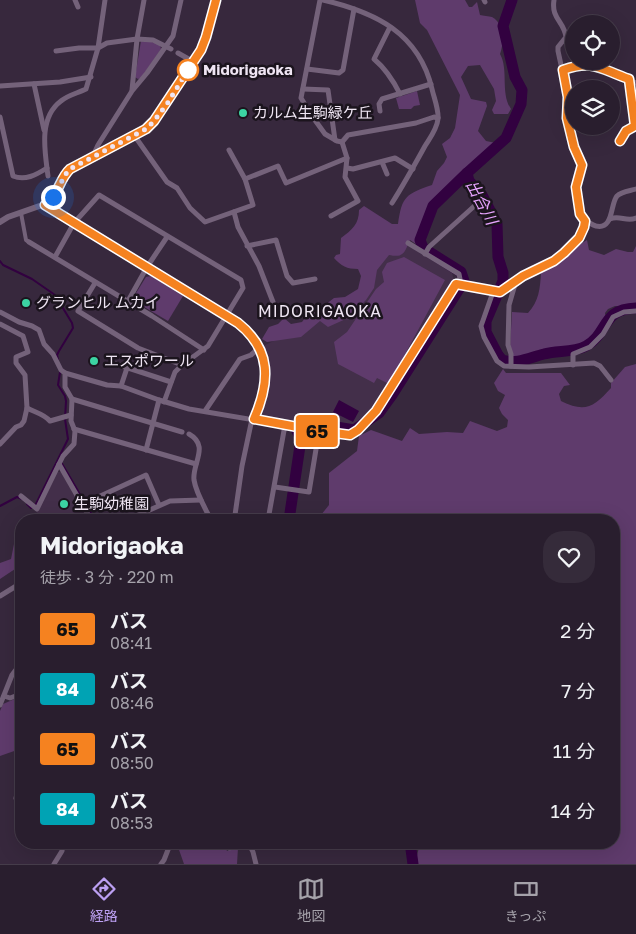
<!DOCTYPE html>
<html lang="ja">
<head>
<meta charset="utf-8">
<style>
  :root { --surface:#291e2e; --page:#352b3a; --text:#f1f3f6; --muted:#a5a2aa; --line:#453c4a; --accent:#bca0f2 }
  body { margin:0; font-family:"Golos Text","Noto Sans JP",sans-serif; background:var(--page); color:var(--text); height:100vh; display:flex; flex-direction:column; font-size:19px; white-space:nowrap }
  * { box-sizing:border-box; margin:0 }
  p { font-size:16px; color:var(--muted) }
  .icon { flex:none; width:28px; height:28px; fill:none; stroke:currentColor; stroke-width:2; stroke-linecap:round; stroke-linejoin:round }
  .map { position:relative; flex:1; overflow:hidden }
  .sheet { position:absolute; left:15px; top:514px; width:605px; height:335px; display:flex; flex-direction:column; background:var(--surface); border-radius:20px; box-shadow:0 5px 20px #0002,0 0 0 1px var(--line) }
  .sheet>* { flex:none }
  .badge { padding:0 10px; border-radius:4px; font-size:18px; line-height:32px }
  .tools { position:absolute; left:565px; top:15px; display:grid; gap:10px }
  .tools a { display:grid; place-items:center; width:55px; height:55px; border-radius:50%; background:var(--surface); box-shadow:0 5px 20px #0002,0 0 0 1px var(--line); font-size:25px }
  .you { position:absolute; width:25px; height:25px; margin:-12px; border:4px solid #fff; border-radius:50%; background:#1a73e8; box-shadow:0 0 0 8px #1a73e833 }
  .map>.badge { position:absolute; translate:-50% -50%; box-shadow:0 0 0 2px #fff }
  .round { display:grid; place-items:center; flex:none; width:52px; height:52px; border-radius:20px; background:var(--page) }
  .overview { display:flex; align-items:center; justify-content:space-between; height:85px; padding:0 25px }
  h1 { font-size:24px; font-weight:700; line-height:38px }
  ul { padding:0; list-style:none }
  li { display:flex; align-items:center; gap:15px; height:60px; padding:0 25px }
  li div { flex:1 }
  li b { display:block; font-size:19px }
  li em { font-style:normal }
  li .badge { min-width:55px; font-weight:700; text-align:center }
  .menu { display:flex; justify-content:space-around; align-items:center; height:70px; border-top:1px solid var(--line); background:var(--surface); font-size:14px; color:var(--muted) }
  .menu a { display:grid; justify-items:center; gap:2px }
  .menu .active { color:var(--accent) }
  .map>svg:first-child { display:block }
  .built { fill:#432f4a }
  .green { fill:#5f3b6c }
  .water { fill:#320140 }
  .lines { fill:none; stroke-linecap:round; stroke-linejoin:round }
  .stream { stroke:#320140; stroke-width:2 }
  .river { stroke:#320140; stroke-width:11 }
  .pedestrian { stroke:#74627a; stroke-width:4 }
  .minor { stroke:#74627a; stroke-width:5 }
  .tertiary { stroke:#74627a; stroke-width:6 }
  .line-casing { stroke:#fff; stroke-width:11 }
  .line { stroke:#f58220; stroke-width:8 }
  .walk { stroke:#efe5f3; stroke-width:5; stroke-dasharray:0 9 }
  .stop-dot { fill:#fff; stroke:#f58220; stroke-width:2.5 }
  .poi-dot { fill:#3cd4a3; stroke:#1b141d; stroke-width:2 }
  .labels { text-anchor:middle; stroke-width:5; stroke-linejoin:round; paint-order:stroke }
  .stop-label { font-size:15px; font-weight:bold; fill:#efe5f3; stroke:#1b141d; text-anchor:start }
  .poi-label { font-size:15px; fill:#efe5f3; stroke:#1b141d; text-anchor:start }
  .water-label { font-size:16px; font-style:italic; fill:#e6a3fe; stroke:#1b141d }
  .neighbourhood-label { font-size:16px; letter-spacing:1px; fill:#efe5f3; stroke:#1b141d }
</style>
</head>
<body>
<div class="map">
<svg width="636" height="864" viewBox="0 0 636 864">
  <rect width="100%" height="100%" fill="#37283d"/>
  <!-- built -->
  <g class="built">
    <path d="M394,237L452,273L454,280L386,388L387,391L353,431L264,417L262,415L269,390L270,368L263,346L320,319L346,317Z"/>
    <path d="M56,472H61L88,520H39L36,515Z"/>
  </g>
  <!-- green -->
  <g class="green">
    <path d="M415,0H465L469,7H472L477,2L480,15C483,16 489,16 492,17C505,24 504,43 500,54C509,70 500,93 511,109L508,114H494L492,110L496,101L494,89L480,65L468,66L461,77L471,99L486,102L487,106L478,131L486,141L496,143L431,204L416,244L410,240C404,253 404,258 389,255L377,270L374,288L366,300L348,318L328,327L320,321L301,337L267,342L262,339L269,327L278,324L284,318L291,324L302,322L311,310L321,308L334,298L345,297L358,289L361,276L358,269C347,269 341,266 334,258L336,255L340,254L341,238C352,230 359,224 359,210L364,206L392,224H398C402,196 406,194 432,185L437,171L444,163L447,157L442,144L450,138L455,128L460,95L427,30L420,23Z"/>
    <path d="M141,41L152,42L160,45L161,49L141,78L138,79L135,77Z"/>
    <path d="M417,91L420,105L414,106L411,109H399L396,98Z"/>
    <path d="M587,240L589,250L604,255L616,249L628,252H633L636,246V306H615L608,309L605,313L606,320L598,330L587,343L577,348L554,350L514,360L510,347L512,312L528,313C539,301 540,289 541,273C558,264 570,250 587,240Z"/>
    <path d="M404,257L445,280L389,384L377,378L374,383L338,364L334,342L347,332L376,289L384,282L382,272L387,263Z"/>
    <path d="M151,276L183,296L168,321L134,301L133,298L146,277Z"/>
    <path d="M636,364V864H415L420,843L614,842V520H317L329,505V473L357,451L359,436L371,430L402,441L410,428L419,434L447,432L463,433L470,421L497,431L507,427L508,420L502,414L499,408L505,395L498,391L494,383L503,369L506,373H561L570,385L564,386L559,394L561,401C585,413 594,407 611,388V383L625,367Z"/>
    <path d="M21,542V565L0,579V563L11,559L14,544Z"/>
    <path d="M17,698L21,710V771L19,773L17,750L0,756V711L3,704Z"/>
    <path d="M179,843H224L227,851L238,848L237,864H184L178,847Z"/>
  </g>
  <!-- water -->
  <path class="water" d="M339,400L359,411L353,422L333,412Z"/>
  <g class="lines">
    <!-- stream -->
    <g class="stream">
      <path d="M0,261L3,265L32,279L55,295L72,323L73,328L59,351L57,355L58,360"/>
      <path d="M61,462L95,520"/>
      <path d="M27,504L31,508L36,504L68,439L65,419L66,401L65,396L58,385L60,372"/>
      <path d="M0,506L17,497L22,499"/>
    </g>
    <!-- river -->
    <g class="river">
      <path d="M512,0L503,26L515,77L522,90L521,104L506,138L467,173L469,181L482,195L497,224L498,257L503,273V281L486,321V332L498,355L502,360C516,365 531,357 544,354C557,350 573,353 586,346C609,333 601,309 636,308"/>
      <path d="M289,520L301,439L296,429L301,421L354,430L379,413L392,395L464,281L461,272L423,248L420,240L433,206L467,173"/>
      <path d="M410,842L413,864"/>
    </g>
    <!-- pedestrian -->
    <path class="pedestrian" d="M21,213L26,240L29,242"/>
    <!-- minor -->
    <g class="minor">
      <path d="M75,0L78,7"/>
      <path d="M320,0L301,98L312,116L325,134L337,141L342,142"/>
      <path d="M323,0C375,12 419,33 432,89C434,98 439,110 438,119C437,129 430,138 425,146C414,166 404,184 392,203"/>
      <path d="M484,0L485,2"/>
      <path d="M390,27L374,59C386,69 393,80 400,94"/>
      <path d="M56,51L79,48H98L107,43L137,39L153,40L171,49"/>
      <path d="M178,53L194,62"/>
      <path d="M307,69L339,73L343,70L354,9"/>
      <path d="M563,69L579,64H589L636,83"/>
      <path d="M34,84L44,130"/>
      <path d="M0,86L60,82L91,77"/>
      <path d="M303,89L328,90L335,140"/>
      <path d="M132,90L137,39L144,0"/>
      <path d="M380,111L379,104L382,99L431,84"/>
      <path d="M0,117L13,176C25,181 36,175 47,168"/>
      <path d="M134,135L167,182L177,188L190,208L205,222L253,205L245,179L229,150"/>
      <path d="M620,141L626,131L632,129L635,126L629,79"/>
      <path d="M342,142L348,135L416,123L434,117L438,118"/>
      <path d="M93,156L98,145L132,91L147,73L173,36L181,0"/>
      <path d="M382,162L387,174"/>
      <path d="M347,168L353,169L395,158L413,169"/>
      <path d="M48,176C45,152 38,118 61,101C68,95 78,93 86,89L98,48L105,0"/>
      <path d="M245,179L278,166L286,183L347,158"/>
      <path d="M45,205L238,323C271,350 270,383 254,419"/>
      <path d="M234,212L238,227L259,266L273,302"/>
      <path d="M331,216L358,201L345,177L347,158L342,142"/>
      <path d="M610,219C619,215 627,222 636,218"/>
      <path d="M585,221C589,222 592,225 596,226C614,230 610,204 617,196C622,191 630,191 636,189"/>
      <path d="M29,242L152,316L204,350"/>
      <path d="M247,246L276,240L287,276L293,283L315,279"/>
      <path d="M425,254L429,247L481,200"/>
      <path d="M55,257L74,223L99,195L241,280L243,288L208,346L182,365L175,372L164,402"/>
      <path d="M95,283L78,311L138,348L182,365"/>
      <path d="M457,284L500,292C508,289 514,281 522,276C529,272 537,270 544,266C561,258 582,241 585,221L580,214L576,187L582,165L574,147L567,118L568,97L558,51V47L566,37C564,21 551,19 554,0"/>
      <path d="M493,292L481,326L484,337L497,361L504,366L529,367L594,363L600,366L611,380"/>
      <path d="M128,301L147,267L167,237"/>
      <path d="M0,312L19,322L32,326L39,330L44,344L53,354L61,370L65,373V387L72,399L71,421L75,431L74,444L63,456L59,464L91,520"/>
      <path d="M0,324L23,336L28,352L16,357V363L25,375L27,408L24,421L21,425L16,427L0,444"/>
      <path d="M116,364L171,382"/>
      <path d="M573,365V354L590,347L603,334L613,317L624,312L636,311"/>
      <path d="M511,366V354L508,345L509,305L516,281"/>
      <path d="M65,373L107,385L121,386L159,400"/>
      <path d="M121,386L127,368"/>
      <path d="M72,399L182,432"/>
      <path d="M27,408C34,412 44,414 50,421L71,415"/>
      <path d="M205,411L240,359L251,355L259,348"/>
      <path d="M252,419L242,466L235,515L268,520L285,425"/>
      <path d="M74,429L196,464"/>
      <path d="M189,434C210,446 192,463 194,480C196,493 205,508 211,520"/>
      <path d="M146,450L159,400L189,409L319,431L350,435L358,430L376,411L460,279L459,274L408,243"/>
      <path d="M275,487L309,492L319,431"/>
      <path d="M21,496L37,509L59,464"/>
      <path d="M83,504L146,475L159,505"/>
      <path d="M127,520L170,501L201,500"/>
      <path d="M0,596L21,583"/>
      <path d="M21,619L19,621L21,626"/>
      <path d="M4,696L10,698L21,694"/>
      <path d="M0,705L12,675L21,663"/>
      <path d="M16,798L19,786H21"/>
      <path d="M248,842L253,852L256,864"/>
      <path d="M229,848L250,843"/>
      <path d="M54,864L62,851L63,842"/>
      <path d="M161,864L164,860L171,842"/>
    </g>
    <!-- tertiary -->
    <path class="tertiary" d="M0,222L8,217L48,203L67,172L70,169L146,129L154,121L201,50L207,37L216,0"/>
  </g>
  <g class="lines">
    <!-- line casing -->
    <g class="line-casing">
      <path id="line" d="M216,0L206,37L201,50L154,121L146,129L70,169C59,179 58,197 45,205L238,323C272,350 270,382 254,419L319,431L350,435L358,430L376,411L456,284L500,292L523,276L554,261L564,253L579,238L584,227L585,221L580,214L576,187L582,165L574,147L567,118L568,97L563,70C594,59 600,69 629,79L635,126L626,131L620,141"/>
    </g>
    <!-- line -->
    <use href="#line" class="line"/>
    <!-- walk -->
    <path class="walk" d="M53,197L67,172L70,169L146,129L154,121L167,104L188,70"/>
  </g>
  <!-- markers -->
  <circle class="stop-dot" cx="188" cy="70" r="10"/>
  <g class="poi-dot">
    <circle cx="243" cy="113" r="5"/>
    <circle cx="26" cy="303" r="5"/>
    <circle cx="94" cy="361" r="5"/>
    <circle cx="64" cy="504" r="5"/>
  </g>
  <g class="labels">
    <!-- stop labels -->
    <g class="stop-label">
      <text x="203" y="75">Midorigaoka</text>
    </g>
    <!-- poi labels -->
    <g class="poi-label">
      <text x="253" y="118">カルム生駒緑ケ丘</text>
      <text x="36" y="308">グランヒル ムカイ</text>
      <text x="104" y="366">エスポワール</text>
      <text x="74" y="509">生駒幼稚園</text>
    </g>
    <!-- water labels -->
    <g class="water-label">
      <text transform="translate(482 202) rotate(62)" y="6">出合川</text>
    </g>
    <!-- neighbourhood labels -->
    <g class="neighbourhood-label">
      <text x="320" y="317">MIDORIGAOKA</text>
    </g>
  </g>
</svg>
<div class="tools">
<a><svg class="icon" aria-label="locate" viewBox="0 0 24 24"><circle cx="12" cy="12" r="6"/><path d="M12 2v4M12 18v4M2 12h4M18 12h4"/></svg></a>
<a><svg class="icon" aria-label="layers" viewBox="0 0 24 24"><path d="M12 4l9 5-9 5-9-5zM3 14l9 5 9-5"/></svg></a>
</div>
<div class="you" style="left:53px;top:197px"></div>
<b class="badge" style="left:317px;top:431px;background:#f58220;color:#111">65</b>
<section class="sheet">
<div class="overview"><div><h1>Midorigaoka</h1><p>徒歩 · 3 分 · 220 m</p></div><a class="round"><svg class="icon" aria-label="heart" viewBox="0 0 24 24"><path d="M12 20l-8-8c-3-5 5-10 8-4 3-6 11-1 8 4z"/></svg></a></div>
<ul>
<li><span class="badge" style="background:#f58220;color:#111">65</span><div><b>バス</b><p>08:41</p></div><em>2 分</em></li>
<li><span class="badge" style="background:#00a3b4;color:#fff">84</span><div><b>バス</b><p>08:46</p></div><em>7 分</em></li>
<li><span class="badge" style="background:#f58220;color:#111">65</span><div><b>バス</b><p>08:50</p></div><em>11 分</em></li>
<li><span class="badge" style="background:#00a3b4;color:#fff">84</span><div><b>バス</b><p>08:53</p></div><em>14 分</em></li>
</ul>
</section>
</div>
<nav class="menu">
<a class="active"><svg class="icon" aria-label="directions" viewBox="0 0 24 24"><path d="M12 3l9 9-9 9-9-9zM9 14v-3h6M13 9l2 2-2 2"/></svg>経路</a>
<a><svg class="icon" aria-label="map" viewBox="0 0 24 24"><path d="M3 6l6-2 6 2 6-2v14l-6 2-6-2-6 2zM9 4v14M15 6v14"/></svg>地図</a>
<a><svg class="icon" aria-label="tickets" viewBox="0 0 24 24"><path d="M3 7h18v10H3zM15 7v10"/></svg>きっぷ</a>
</nav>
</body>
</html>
